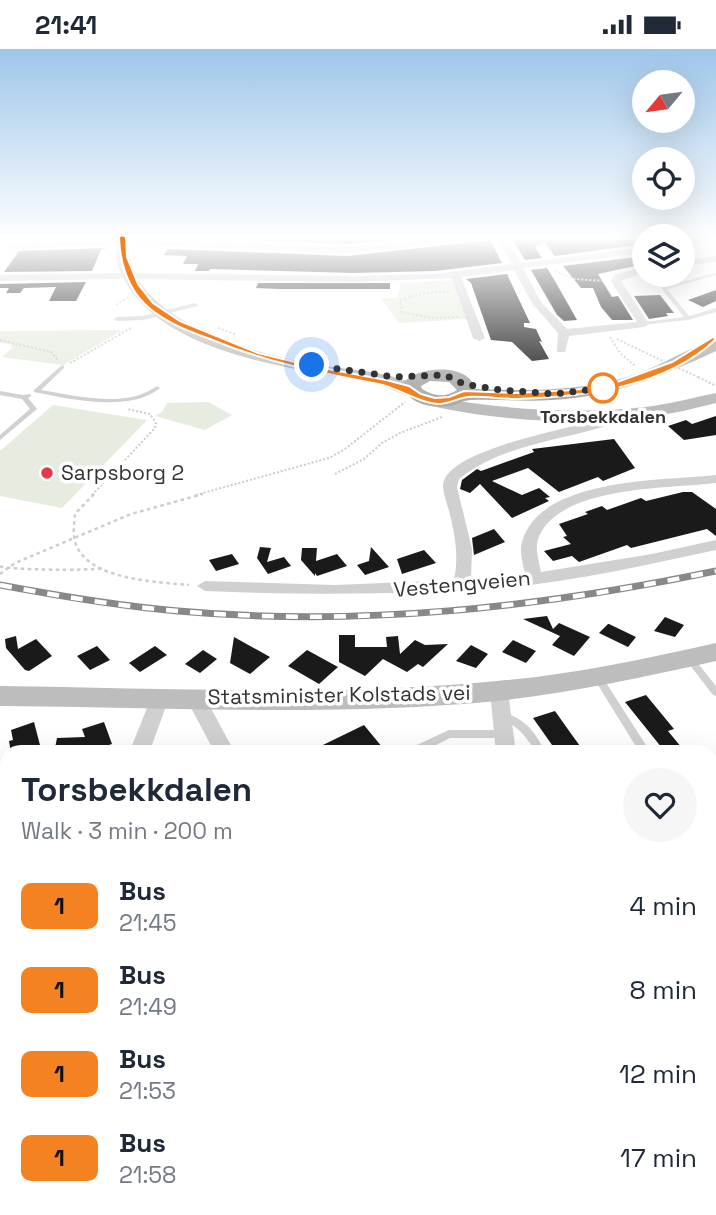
<!DOCTYPE html>
<html lang="en">
<head>
<meta charset="utf-8">
<style>
  :root { --surface:#fff; --page:#f6f6f7; --text:#1f2937; --muted:#747a83 }
  body { margin:0; font-family:"Space Grotesk",sans-serif; background:var(--page); color:var(--text); height:100vh; display:flex; flex-direction:column; font-size:26px; white-space:nowrap }
  * { box-sizing:border-box; margin:0 }
  p { font-size:23px; color:var(--muted) }
  .icon { flex:none; width:38px; height:38px; fill:none; stroke:currentColor; stroke-width:2; stroke-linecap:round; stroke-linejoin:round }
  .map { position:relative; flex:1; overflow:hidden }
  .panel { position:absolute; left:0px; top:696px; width:718px; height:471px; display:flex; flex-direction:column; background:var(--surface); border-radius:21px 21px 0 0; box-shadow:0 7px 28px #0002 }
  .panel>* { flex:none }
  .badge { padding:0 14px; border-radius:10px; font-size:24px; line-height:46px }
  .needle { width:46px; rotate:241deg }
  .fabs { position:absolute; left:632px; top:21px; display:grid; gap:14px }
  .fabs a { display:grid; place-items:center; width:63px; height:63px; border-radius:50%; background:var(--surface); box-shadow:0 7px 28px #0002; font-size:35px }
  .you { position:absolute; width:35px; height:35px; margin:-18px; border:5px solid #fff; border-radius:50%; background:#1a73e8; box-shadow:0 0 0 10px #1a73e833 }
  .map>.badge { position:absolute; translate:-50% -50%; box-shadow:0 0 0 4px #fff }
  .round { display:grid; place-items:center; flex:none; width:74px; height:74px; border-radius:37px; background:var(--page) }
  .summary { display:flex; align-items:center; justify-content:space-between; height:119px; padding:0 21px }
  h1 { font-size:33px; font-weight:800; line-height:52px }
  ul { padding:0; list-style:none }
  li { display:flex; align-items:center; gap:21px; height:84px; padding:0 21px }
  li div { flex:1 }
  li b { display:block; font-size:26px }
  li em { font-style:normal }
  li .badge { min-width:77px; font-weight:700; text-align:center }
  .status { display:flex; justify-content:space-between; align-items:center; height:49px; padding:0 35px; background:var(--surface); direction:ltr }
  .status svg { height:19px; fill:currentColor }
  .map>svg:first-child { display:block }
  .green { fill:#e6ecdf }
  .building { fill:#1a1a1a }
  .lines { fill:none; stroke-linecap:round; stroke-linejoin:round }
  .path-far2 { stroke:#cdcdcd; stroke-width:2; stroke-dasharray:2 2; stroke-linecap:butt }
  .path-far1 { stroke:#cdcdcd; stroke-width:2.5; stroke-dasharray:3.5 3.5; stroke-linecap:butt }
  .path { stroke:#cdcdcd; stroke-width:4.5; stroke-dasharray:5 5; stroke-linecap:butt }
  .lane { fill:#d0d0d0; fill-rule:evenodd }
  .street { fill:#d0d0d0; fill-rule:evenodd }
  .secondary { fill:#bdbdbd; fill-rule:evenodd }
  .primary { fill:#ababab; fill-rule:evenodd }
  .rail-casing { stroke:#888; stroke-width:7 }
  .rail { stroke:#fff; stroke-width:4.5; stroke-dasharray:12; stroke-linecap:butt }
  .path-bridge { stroke:#cdcdcd; stroke-width:2; stroke-dasharray:2 2; stroke-linecap:butt }
  .line { fill:#f58220; stroke:#fff; stroke-width:2 }
  .walk { stroke:#333; stroke-width:7; stroke-dasharray:0 12.6 }
  .stop-dot { fill:#fff; stroke:#f58220; stroke-width:3.5 }
  .poi-dot { fill:#e63946; stroke:#fff; stroke-width:2.5 }
  .labels { text-anchor:middle; stroke-width:7; stroke-linejoin:round; paint-order:stroke }
  .far-stop-label { font-size:18px; font-weight:bold; fill:#333; stroke:#fff }
  .poi-label { font-size:21px; fill:#333; stroke:#fff; text-anchor:start }
  .street-label { font-size:21px; fill:#333; stroke:#fff }
</style>
</head>
<body>
<div class="status"><b>21:41</b><svg viewBox="0 0 49 12"><path d="M0 12V9h3v3zM5 12V6h3v6zM10 12V3h3v9zM15 12V0h3v12zM26 1h20v11H26zM47 4h2v5h-2z"/></svg></div>
<div class="map">
<svg width="716" height="1166" viewBox="0 0 716 1166">
  <rect width="100%" height="100%" fill="#fff"/>
  <!-- green -->
  <g class="green">
    <path d="M458,231L467,270L399,274L381,249H397L401,234Z"/>
    <path d="M119,281L121,282L63,316L2,308L12,299L11,295L0,294V282Z"/>
    <path d="M208,353L232,366L205,381L155,367L162,363L167,354Z"/>
    <path d="M53,356L147,371L62,459L0,447V402Z"/>
  </g>
  <!-- building -->
  <g class="building">
    <path d="M190,188H273L311,191L322,190L321,188H430L348,195L176,189Z"/>
    <path d="M511,188H644V195L555,207L544,193L535,198L542,209L525,211Z"/>
    <path d="M490,191L502,214L435,222L353,224L210,220L209,222H195L198,215H183L187,207L164,206L168,200L348,207Z"/>
    <path d="M107,199L101,201L92,222L4,223L19,202Z"/>
    <path d="M644,207V215L598,225L612,248L618,247L633,271H612L601,258L593,239H581L563,217Z"/>
    <path d="M547,219L555,232L577,271L564,272L557,266L531,221Z"/>
    <path d="M507,225L530,274H524V278L536,280L542,293L539,292L549,310L532,312L512,293L491,291L471,234L466,230Z"/>
    <path d="M86,233L76,252H49L56,238L24,239L20,244H6L9,239H0V235Z"/>
    <path d="M258,234H390V240H280L256,239Z"/>
    <path d="M716,241V252L703,258L688,251Z"/>
    <path d="M660,246L674,264H666L668,267L649,270L634,247Z"/>
    <path d="M716,367V386L684,391L668,377L686,371L692,375Z"/>
    <path d="M614,390L635,419L603,432L598,428L559,443L528,419L492,432L522,446L539,439L550,448L545,449L549,452L512,469L480,435L470,444L460,440L462,431L477,420L481,422L534,403L532,400Z"/>
    <path d="M683,443H692L716,460V487L707,480L631,499L627,496L579,513L572,507L553,512L544,502L571,495L563,488L567,487L559,475L588,465L585,463L602,457L607,461L641,449L646,452Z"/>
    <path d="M494,480L505,493L474,506L472,489Z"/>
    <path d="M260,498L271,499L267,513L284,508L291,517L268,525L257,509Z"/>
    <path d="M371,498L389,518L365,526L357,516L369,512Z"/>
    <path d="M302,499H317L316,512L337,505L347,517L317,527L315,524V527L301,511Z"/>
    <path d="M424,501L436,514L402,525L397,510Z"/>
    <path d="M232,505L239,515L216,522L209,511Z"/>
    <path d="M547,567L553,580L559,574L590,588L574,607L552,596L560,587L523,570Z"/>
    <path d="M665,568L684,576L675,588L654,582Z"/>
    <path d="M608,575H609L636,588L628,598L599,584Z"/>
    <path d="M339,586H355V598H387L386,588L398,587L400,605L415,591L425,596L448,595L423,618L418,615L407,623L383,610L365,627L339,613Z"/>
    <path d="M16,587L18,600L36,590L52,607L29,622L25,621L6,599L5,590Z"/>
    <path d="M234,588L270,608L250,625L230,614Z"/>
    <path d="M513,591L536,602L526,614L502,603Z"/>
    <path d="M471,596L488,605L476,619L456,612Z"/>
    <path d="M97,597L110,611L90,621L77,607Z"/>
    <path d="M155,597L167,606L140,623L129,614Z"/>
    <path d="M203,601L217,610L200,624L185,615Z"/>
    <path d="M307,601L338,618L319,635L288,617Z"/>
    <path d="M646,646L674,680L668,682L686,704H666L625,653Z"/>
    <path d="M555,662L572,686L580,697L557,703L533,669Z"/>
    <path d="M34,673L41,700L31,704H11L9,692L13,691L11,681Z"/>
    <path d="M104,673L112,695L85,704H54L57,689L85,688L82,680Z"/>
    <path d="M364,676L387,704H306L327,694Z"/>
  </g>
  <g class="lines">
    <!-- path-far2 -->
    <g class="path-far2">
      <path d="M555,222L574,230L606,232"/>
      <path d="M449,243C431,242 416,245 400,252L402,263L430,269L459,268"/>
      <path d="M116,256L128,248"/>
      <path d="M218,279L235,285"/>
      <path d="M610,288L620,304L635,317"/>
      <path d="M617,290L646,304"/>
      <path d="M0,291L51,303L58,311"/>
      <path d="M70,314L131,279"/>
      <path d="M698,328L716,337"/>
      <path d="M335,425L364,410L382,394L400,384L442,368"/>
      <path d="M92,446L155,379L156,374L150,365L127,360"/>
      <path d="M196,446L329,409L345,400L405,353"/>
    </g>
    <!-- path-far1 -->
    <g class="path-far1">
      <path d="M94,445L75,465C74,475 72,488 77,498C93,531 157,533 189,536"/>
      <path d="M0,517C7,521 91,522 102,519"/>
      <path d="M0,525L15,514L131,465L203,445"/>
    </g>
    <!-- path -->
    <path class="path" d="M387,1160V1166"/>
    <!-- lane -->
    <g class="lane">
      <path d="M716,224V226L667,240L689,267L716,259V263L688,271L642,276V274L644,273L684,268L662,240V238Z"/>
      <path d="M195,254L198,256L197,257L143,271L117,272L114,270L117,268L143,267Z"/>
      <path d="M62,316L64,317V319L41,341C70,346 114,356 142,345C147,343 152,340 157,337L160,339C130,364 69,350 34,343V341Z"/>
      <path d="M0,342L23,346L31,345V347L28,349L37,360L0,391V386L30,360L22,350L0,346Z"/>
      <path d="M689,606L692,607L716,637V647L713,646L686,611L684,609L686,607Z"/>
      <path d="M598,625L601,626L651,704H640L593,628L595,626Z"/>
      <path d="M502,663C527,671 534,682 546,704H536C526,687 517,675 499,670L497,667L499,664Z"/>
      <path d="M449,681H504L507,682L509,685L507,688L504,689H450L420,704H405L406,701Z"/>
      <path d="M716,888V900L710,901V889Z"/>
    </g>
    <!-- street -->
    <g class="street">
      <path d="M455,188H483L479,191L348,204L141,196L136,193L141,190L348,198Z"/>
      <path d="M498,188H506L521,214L644,198V204L523,219L541,253L567,280L637,273L611,232L614,226L644,217V223L621,232L649,275L644,278L569,287L565,303H557L558,284L532,254L514,221L461,228L485,289L479,292L473,289L452,229L353,233L129,230L124,228L120,230L0,232V226L120,224L124,226L129,224L353,227L435,225L512,215Z"/>
      <path d="M704,188H716V191L682,198V192Z"/>
      <path d="M111,191L116,194L114,196L12,200L7,197L12,194Z"/>
      <path d="M716,207V213L682,217V211Z"/>
      <path d="M610,362L616,366L612,375C561,392 502,395 459,430L457,438L472,500L471,530L525,525C523,515 519,503 522,493C540,428 663,432 716,426V434C668,440 558,436 538,490C535,500 539,513 541,523L652,505L716,491V501C632,519 545,539 460,542C375,545 290,546 205,542L197,537L205,532L335,536L454,531C459,508 455,485 449,462C447,454 443,444 443,436C446,400 572,380 602,369L605,363Z"/>
      <path d="M499,635L506,637L508,642L516,704H496L490,642L492,637Z"/>
      <path d="M160,642L167,644L169,649L149,704H129L153,644Z"/>
      <path d="M200,650L207,652L235,704H215L190,657L193,652Z"/>
      <path d="M0,951L7,954V981L0,978Z"/>
      <path d="M710,1047L716,1049V1077L710,1075Z"/>
    </g>
    <!-- secondary -->
    <g class="secondary">
      <path d="M116,188H128C129,198 129,211 133,220C159,281 265,308 326,317C350,321 405,323 422,343L413,348C399,345 387,337 373,334C293,318 155,307 119,220C116,211 117,198 116,188Z"/>
      <path d="M716,344V354C695,359 674,365 653,367C586,377 493,372 428,356L425,352L434,347C497,361 588,366 653,357C674,354 695,348 716,344Z"/>
      <path d="M716,594V612C644,628 571,644 497,652C334,668 164,658 0,657V637C165,639 333,648 497,632C571,626 644,610 716,594Z"/>
    </g>
    <!-- primary -->
    <path class="primary" d="M716,291V302C662,327 612,348 552,351C525,353 498,350 471,351C464,351 458,355 451,357C432,360 407,355 402,335C416,317 469,313 475,340C529,342 585,343 636,325C663,316 688,298 716,291ZM430,332L449,333L457,341C445,349 433,347 422,340L421,337Z"/>
    <!-- rail casing -->
    <g class="rail-casing">
      <path id="rail" d="M0,536C59,547 118,557 178,562C360,578 538,559 716,522"/>
    </g>
    <!-- rail -->
    <use href="#rail" class="rail"/>
    <!-- path-bridge -->
    <path class="path-bridge" d="M646,304L698,328"/>
  </g>
  <!-- sky -->
  <linearGradient id="sky" x2="0" y2="1"><stop stop-color="#9ec6ea"/><stop offset="0.54" stop-color="#fff"/><stop offset="1" stop-color="#fff" stop-opacity="0"/></linearGradient>
  <rect width="716" height="351" fill="url(#sky)"/>
  <!-- line -->
  <path class="line" d="M122,186L126,188L127,208L138,235L153,254L180,272L258,304L312,317L386,331L409,337L421,345L435,349L449,348L464,342L514,344L574,341L617,333L672,313L713,288L716,290C667,338 585,348 516,350C500,350 484,347 468,348C458,349 449,355 438,355C418,354 399,339 378,335C320,324 265,313 210,290C188,282 167,274 149,259C128,241 120,214 119,188Z"/>
  <g class="lines">
    <!-- walk -->
    <path class="walk" d="M312,316L394,328L445,326L464,335L501,341L555,345L603,339"/>
  </g>
  <!-- markers -->
  <circle class="stop-dot" cx="603" cy="339" r="14"/>
  <circle class="poi-dot" cx="47" cy="424" r="7"/>
  <g class="labels">
    <!-- far-stop labels -->
    <g class="far-stop-label">
      <text x="603" y="374">Torsbekkdalen</text>
    </g>
    <!-- poi labels -->
    <g class="poi-label">
      <text x="61" y="431">Sarpsborg 2</text>
    </g>
    <!-- street labels -->
    <g class="street-label">
      <text transform="translate(462 535) rotate(-5)" y="7">Vestengveien</text>
      <text transform="translate(339 646) rotate(-1)" y="7">Statsminister Kolstads vei</text>
    </g>
  </g>
</svg>
<div class="fabs">
<a><svg class="needle" viewBox="-14 -14 28 28"><path d="M0-13l5 13h-10z" fill="#e53935"/><path d="M0 13l5-13h-10z" fill="#747a83"/></svg></a>
<a><svg class="icon" aria-label="locate" viewBox="0 0 24 24"><circle cx="12" cy="12" r="6"/><path d="M12 2v4M12 18v4M2 12h4M18 12h4"/></svg></a>
<a><svg class="icon" aria-label="layers" viewBox="0 0 24 24"><path d="M12 4l9 5-9 5-9-5zM3 14l9 5 9-5"/></svg></a>
</div>
<div class="you" style="left:312px;top:316px"></div>
<section class="panel">
<div class="summary"><div><h1>Torsbekkdalen</h1><p>Walk · 3 min · 200 m</p></div><a class="round"><svg class="icon" aria-label="heart" viewBox="0 0 24 24"><path d="M12 20l-8-8c-3-5 5-10 8-4 3-6 11-1 8 4z"/></svg></a></div>
<ul>
<li><span class="badge" style="background:#f58220;color:#111">1</span><div><b>Bus</b><p>21:45</p></div><em>4 min</em></li>
<li><span class="badge" style="background:#f58220;color:#111">1</span><div><b>Bus</b><p>21:49</p></div><em>8 min</em></li>
<li><span class="badge" style="background:#f58220;color:#111">1</span><div><b>Bus</b><p>21:53</p></div><em>12 min</em></li>
<li><span class="badge" style="background:#f58220;color:#111">1</span><div><b>Bus</b><p>21:58</p></div><em>17 min</em></li>
</ul>
</section>
</div>
</body>
</html>
